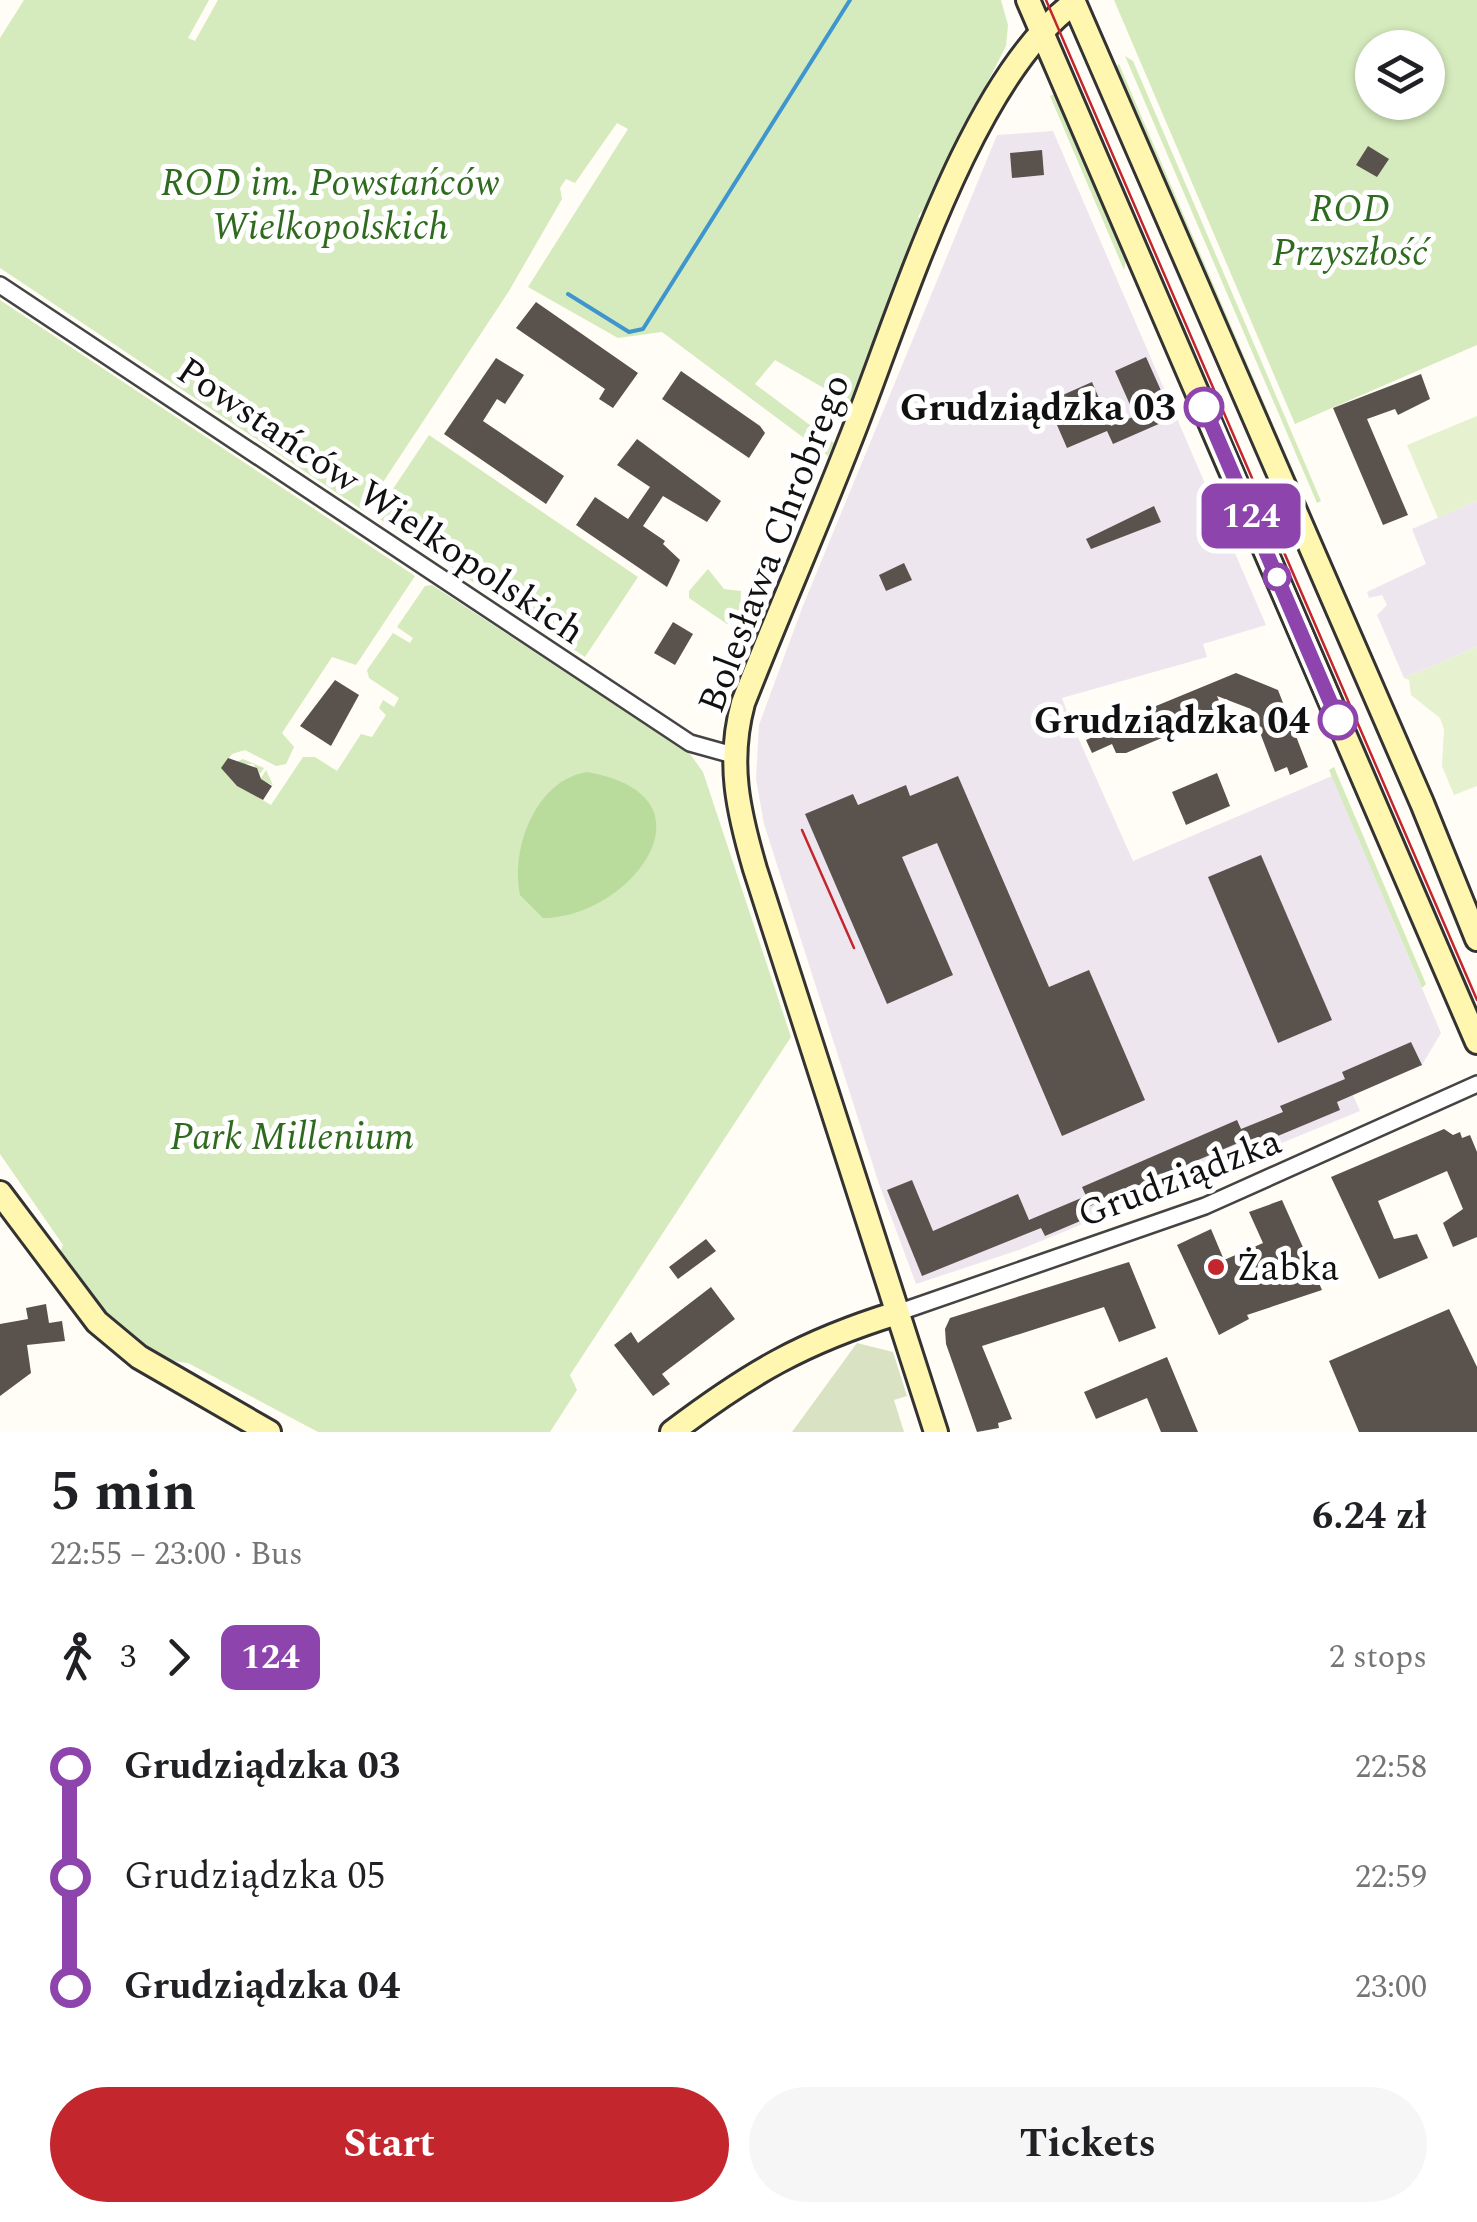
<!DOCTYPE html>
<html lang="en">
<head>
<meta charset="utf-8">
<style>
  :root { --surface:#fff; --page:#f6f6f6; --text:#202124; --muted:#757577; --accent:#c4262e }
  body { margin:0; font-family:Spectral,serif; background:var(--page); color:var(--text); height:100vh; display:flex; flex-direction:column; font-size:38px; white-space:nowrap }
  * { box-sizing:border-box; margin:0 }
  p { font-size:32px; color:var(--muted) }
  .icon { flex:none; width:55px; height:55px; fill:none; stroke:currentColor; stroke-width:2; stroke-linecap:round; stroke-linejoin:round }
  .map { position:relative; height:1432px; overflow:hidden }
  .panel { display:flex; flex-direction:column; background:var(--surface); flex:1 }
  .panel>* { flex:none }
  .badge { padding:0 20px; border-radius:15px; font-size:35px; line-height:65px }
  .fabs { position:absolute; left:1355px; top:30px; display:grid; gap:20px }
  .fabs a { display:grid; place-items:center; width:90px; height:90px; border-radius:50%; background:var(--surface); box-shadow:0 2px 8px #0004; font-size:50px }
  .map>.badge { position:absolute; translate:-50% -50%; box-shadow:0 0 0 5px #fff }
  .legs { display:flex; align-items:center; gap:15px; height:110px; padding:0 50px; font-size:32px }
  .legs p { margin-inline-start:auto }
  .head { display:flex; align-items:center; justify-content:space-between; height:170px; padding:0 50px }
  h1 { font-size:55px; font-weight:700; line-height:75px }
  .button { display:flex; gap:20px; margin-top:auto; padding:20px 50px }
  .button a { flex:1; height:115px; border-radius:60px; background:var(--accent); color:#fff; font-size:40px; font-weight:700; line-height:115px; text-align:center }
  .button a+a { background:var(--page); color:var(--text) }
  ul { padding:0 50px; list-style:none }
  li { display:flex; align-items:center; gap:35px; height:110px; font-size:38px }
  li i { display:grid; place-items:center; width:15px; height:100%; margin:0 12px; background:currentColor }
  li i::after { content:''; width:25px; height:25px; margin:-12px; border:8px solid; border-radius:50%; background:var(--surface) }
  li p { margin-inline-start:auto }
  li:first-child i { background:linear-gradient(#0000 50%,currentColor 0) }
  li:last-child i { background:linear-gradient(currentColor 50%,#0000 0) }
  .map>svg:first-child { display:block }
  .industrial { fill:#eee6ef }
  .green { fill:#d5ebbd; fill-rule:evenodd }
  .forest { fill:#b9dc9c }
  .cemetery { fill:#d9e3c4 }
  .pitch { fill:#e6f2cf }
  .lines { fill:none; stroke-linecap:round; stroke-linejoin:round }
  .stream { stroke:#3f96cf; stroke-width:4 }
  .building { fill:#5a524d }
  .street-casing { stroke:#444; stroke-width:20 }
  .secondary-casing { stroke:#333; stroke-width:28 }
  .street { stroke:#fff; stroke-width:15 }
  .secondary { stroke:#fff6b0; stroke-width:22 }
  .tram { stroke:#c4262e; stroke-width:2.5 }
  .line-1-casing { stroke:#fff; stroke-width:22 }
  .line-1 { stroke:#8e44ad; stroke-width:15 }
  .stop-1-dot { fill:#fff; stroke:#8e44ad; stroke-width:5 }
  .poi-dot { fill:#c4262e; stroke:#fff; stroke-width:4 }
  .labels { text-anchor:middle; stroke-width:10; stroke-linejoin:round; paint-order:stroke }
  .park-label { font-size:38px; font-style:italic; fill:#2f6b1f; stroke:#fff }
  .stop-label { font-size:38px; font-weight:bold; fill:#111; stroke:#fff; text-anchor:end }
  .street-label { font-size:38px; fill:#111; stroke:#fff }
  .poi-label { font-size:38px; fill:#111; stroke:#fff; text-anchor:start }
</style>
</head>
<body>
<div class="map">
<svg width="1477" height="1432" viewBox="0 0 1477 1432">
  <rect width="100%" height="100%" fill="#fffdf5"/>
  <!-- industrial -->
  <g class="industrial">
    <path d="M1053,131L1266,625L1203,644L1207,657L1062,698L1069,717L1133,861L1332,776L1441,1033L1422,1065L1353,1095L1360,1111L1019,1250L916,1284L879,1184L764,824L756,779L759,725L802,608L997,135Z"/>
    <path d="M1477,501V647L1404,678L1377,615L1387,605L1382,595L1369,598L1367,592L1426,564L1412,529Z"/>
  </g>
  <!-- green -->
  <g class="green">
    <path d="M24,0H209L188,38L195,41L218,0H1001L1008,25L1006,46L951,154L927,215L921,212L918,217L924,222L850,403L775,360L755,384L834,443L828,456L662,332L618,338L528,287L628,129L617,123L575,183L566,179L560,188L562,199L509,291L364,511L0,268V38Z"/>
    <path d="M1114,0H1477V345L1295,424ZM1372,48H1428V102H1372Z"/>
    <path d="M1125,56L1133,61L1321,501L1317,503Z"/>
    <path d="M1119,64L1348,599L1111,70Z"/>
    <path d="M1059,92L1127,254L1124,270L1050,96Z"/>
    <path d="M0,300L415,576L356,665L332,657L282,733L294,747L286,764L276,766L245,750L232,754L222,768L243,759L264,768L260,774L253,764H239L232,779L245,790L258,783L266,770L273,785L263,781L254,795L271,805L303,757H315L337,771L361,734L372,737L386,715L379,708L383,700L394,707L399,698L369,678L367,670L393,633L410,643L413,638L397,627L425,586L432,585L690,754L703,772L791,1037L570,1375L577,1390L550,1432H318L188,1363C129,1359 92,1299 58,1257L63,1245L0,1154Z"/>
    <path d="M429,435L638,577L585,657L375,516Z"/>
    <path d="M708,569L724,589L741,591L740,614L727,624L689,598V591Z"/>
    <path d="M1334,767L1426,984L1422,988L1329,770Z"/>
  </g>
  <!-- forest -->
  <path class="forest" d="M587,772C724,796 630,918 543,918L520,895C510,848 536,780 587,772Z"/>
  <!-- cemetery -->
  <path class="cemetery" d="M857,1343L893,1352L907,1396L894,1400L904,1432H792Z"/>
  <!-- pitch -->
  <g class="pitch">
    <path d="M1477,416V501L1438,518L1407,445Z"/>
    <path d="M1477,647V786L1454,795L1442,766L1444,729L1440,718L1411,695L1409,680L1404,678Z"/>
  </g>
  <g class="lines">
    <!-- stream -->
    <path class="stream" d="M568,294L629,332L643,329L850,0"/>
  </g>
  <!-- building -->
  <g class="building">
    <path d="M1368,146L1389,159L1377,177L1356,165Z"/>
    <path d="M1042,150L1044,175L1012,178L1010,153Z"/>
    <path d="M536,302L638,373L613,408L599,399L605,389L516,328Z"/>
    <path d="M1146,357L1167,404L1155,410L1161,423L1113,444L1107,431L1067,448L1047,402L1092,382L1111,426L1135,416L1115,371Z"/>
    <path d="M496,358L524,375L505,404L497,399L483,421L564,476L546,504L444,434Z"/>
    <path d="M681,371L760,426L765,433L749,458L662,399Z"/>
    <path d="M1421,374L1430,399L1398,415L1395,409L1367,419L1408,515L1383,525L1333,408Z"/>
    <path d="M637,439L721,501L707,522L663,496L643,526L665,541L663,544L680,560L667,587L576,525L595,497L628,519L650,487L617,465Z"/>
    <path d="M1154,506L1161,522L1091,549L1086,539Z"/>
    <path d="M904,563L912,580L886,591L879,575Z"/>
    <path d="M673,622L693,634L675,665L654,653Z"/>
    <path d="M1236,673L1278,690L1308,767L1290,775L1287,767L1275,772L1251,709L1217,696L1224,712L1126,753H1116L1112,744L1092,753L1086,740L1106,731L1105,727Z"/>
    <path d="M335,680L359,695L331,746L300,726Z"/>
    <path d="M228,758L257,768L261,779L272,786L263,800L237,786L221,768Z"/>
    <path d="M1217,773L1230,806L1186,825L1172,792Z"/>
    <path d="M958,776L1049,987L1089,970L1145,1100L1062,1136L937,843L902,857L953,975L887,1004L805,814L853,794L858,805L906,785L910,796Z"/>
    <path d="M1261,855L1332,1020L1278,1043L1208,877Z"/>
    <path d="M1411,1042L1422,1065L1337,1102L1340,1110L1249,1148L1245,1140L1137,1186L1123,1197L1121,1193L1081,1210L1085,1219L1045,1236L1041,1228L922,1276L887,1190L912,1180L933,1231L1018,1194L1029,1220L1086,1196L1082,1187L1237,1120L1241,1129L1283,1112L1280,1106L1345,1079L1342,1072Z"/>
    <path d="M1444,1129L1453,1135L1460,1132L1462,1138L1470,1135L1477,1152V1237L1453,1247L1443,1223L1463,1209L1447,1171L1378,1201L1394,1239L1417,1234L1428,1258L1379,1279L1331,1177Z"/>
    <path d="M1282,1200L1322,1290L1247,1315L1249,1319L1219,1335L1177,1245L1211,1229L1224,1260L1263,1243L1249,1212Z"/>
    <path d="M706,1239L716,1251L678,1279L669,1267Z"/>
    <path d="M1129,1262L1156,1328L1119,1342L1104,1307L982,1346L1012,1419L998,1423L999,1428L977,1432L946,1344L945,1329L950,1318Z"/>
    <path d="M711,1287L735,1319L662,1374L670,1384L653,1396L614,1345L631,1332L638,1343Z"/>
    <path d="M46,1304L49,1323L62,1321L65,1341L27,1345L31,1373L0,1396V1324L28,1319L26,1308Z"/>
    <path d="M1449,1309L1477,1367V1432H1359L1329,1361Z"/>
    <path d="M1167,1357L1198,1432H1161L1147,1398L1096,1419L1084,1392Z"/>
  </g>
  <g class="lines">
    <!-- street casing -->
    <g class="street-casing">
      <g id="street">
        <path d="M0,285L690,743L733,755"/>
        <path d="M897,1313L1205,1206L1477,1084"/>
      </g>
    </g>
    <!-- secondary casing -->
    <g class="secondary-casing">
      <g id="secondary">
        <path d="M1028,0L1477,1042"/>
        <path d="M1073,0L1422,803L1477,939"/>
        <path d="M0,1193L97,1322L139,1357L269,1432"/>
        <path d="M672,1432C750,1373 803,1342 897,1313"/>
        <path d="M936,1432L755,869C738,811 727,762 743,703C777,616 815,530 849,443C898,321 969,78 1074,3"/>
      </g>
    </g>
    <!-- street -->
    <use href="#street" class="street"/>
    <!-- secondary -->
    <use href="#secondary" class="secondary"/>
    <!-- tram -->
    <g class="tram">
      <path d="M1046,0L1477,1000"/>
      <path d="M802,830L854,948"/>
    </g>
  </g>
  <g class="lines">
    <!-- line-1 casing -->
    <g class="line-1-casing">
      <path id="line-1" d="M1204,407L1338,720"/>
    </g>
    <!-- line-1 -->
    <use href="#line-1" class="line-1"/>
  </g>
  <!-- markers -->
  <g class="stop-1-dot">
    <circle cx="1204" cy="407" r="18"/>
    <circle cx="1277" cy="577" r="12"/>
    <circle cx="1338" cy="720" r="18"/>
  </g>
  <circle class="poi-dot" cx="1216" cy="1267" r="10"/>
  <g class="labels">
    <!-- park labels -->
    <g class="park-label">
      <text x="330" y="195">ROD im. Powstańców<tspan x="330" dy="44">Wielkopolskich</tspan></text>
      <text x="1350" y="221">ROD<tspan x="1350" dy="44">Przyszłość</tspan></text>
      <text x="292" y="1149">Park Millenium</text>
    </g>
    <!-- stop labels -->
    <g class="stop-label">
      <text x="1176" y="420">Grudziądzka 03</text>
      <text x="1310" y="733">Grudziądzka 04</text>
    </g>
    <!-- street labels -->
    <g class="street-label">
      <text transform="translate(381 500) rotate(34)" y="13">Powstańców Wielkopolskich</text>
      <text transform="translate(773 543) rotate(-69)" y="13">Bolesława Chrobrego</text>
      <text transform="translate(1179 1177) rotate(-21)" y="13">Grudziądzka</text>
    </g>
    <!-- poi labels -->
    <g class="poi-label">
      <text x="1236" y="1280">Żabka</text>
    </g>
  </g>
</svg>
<div class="fabs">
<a><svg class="icon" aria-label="layers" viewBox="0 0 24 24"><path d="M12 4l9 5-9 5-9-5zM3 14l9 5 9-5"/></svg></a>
</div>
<b class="badge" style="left:1251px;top:516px;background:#8e44ad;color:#fff">124</b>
</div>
<section class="panel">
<div class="head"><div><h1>5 min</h1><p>22:55 – 23:00 · Bus</p></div><b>6.24 zł</b></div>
<div class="legs"><svg class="icon" aria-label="walk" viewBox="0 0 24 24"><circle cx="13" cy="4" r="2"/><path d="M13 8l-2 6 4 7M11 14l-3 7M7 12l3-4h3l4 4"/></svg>3<svg class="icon" aria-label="forward" viewBox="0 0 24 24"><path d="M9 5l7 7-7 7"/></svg><b class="badge" style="background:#8e44ad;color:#fff">124</b><p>2 stops</p></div>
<ul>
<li><i style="color:#8e44ad"></i><b>Grudziądzka 03</b><p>22:58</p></li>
<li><i style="color:#8e44ad"></i><span>Grudziądzka 05</span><p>22:59</p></li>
<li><i style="color:#8e44ad"></i><b>Grudziądzka 04</b><p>23:00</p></li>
</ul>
<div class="button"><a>Start</a><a>Tickets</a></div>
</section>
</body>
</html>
